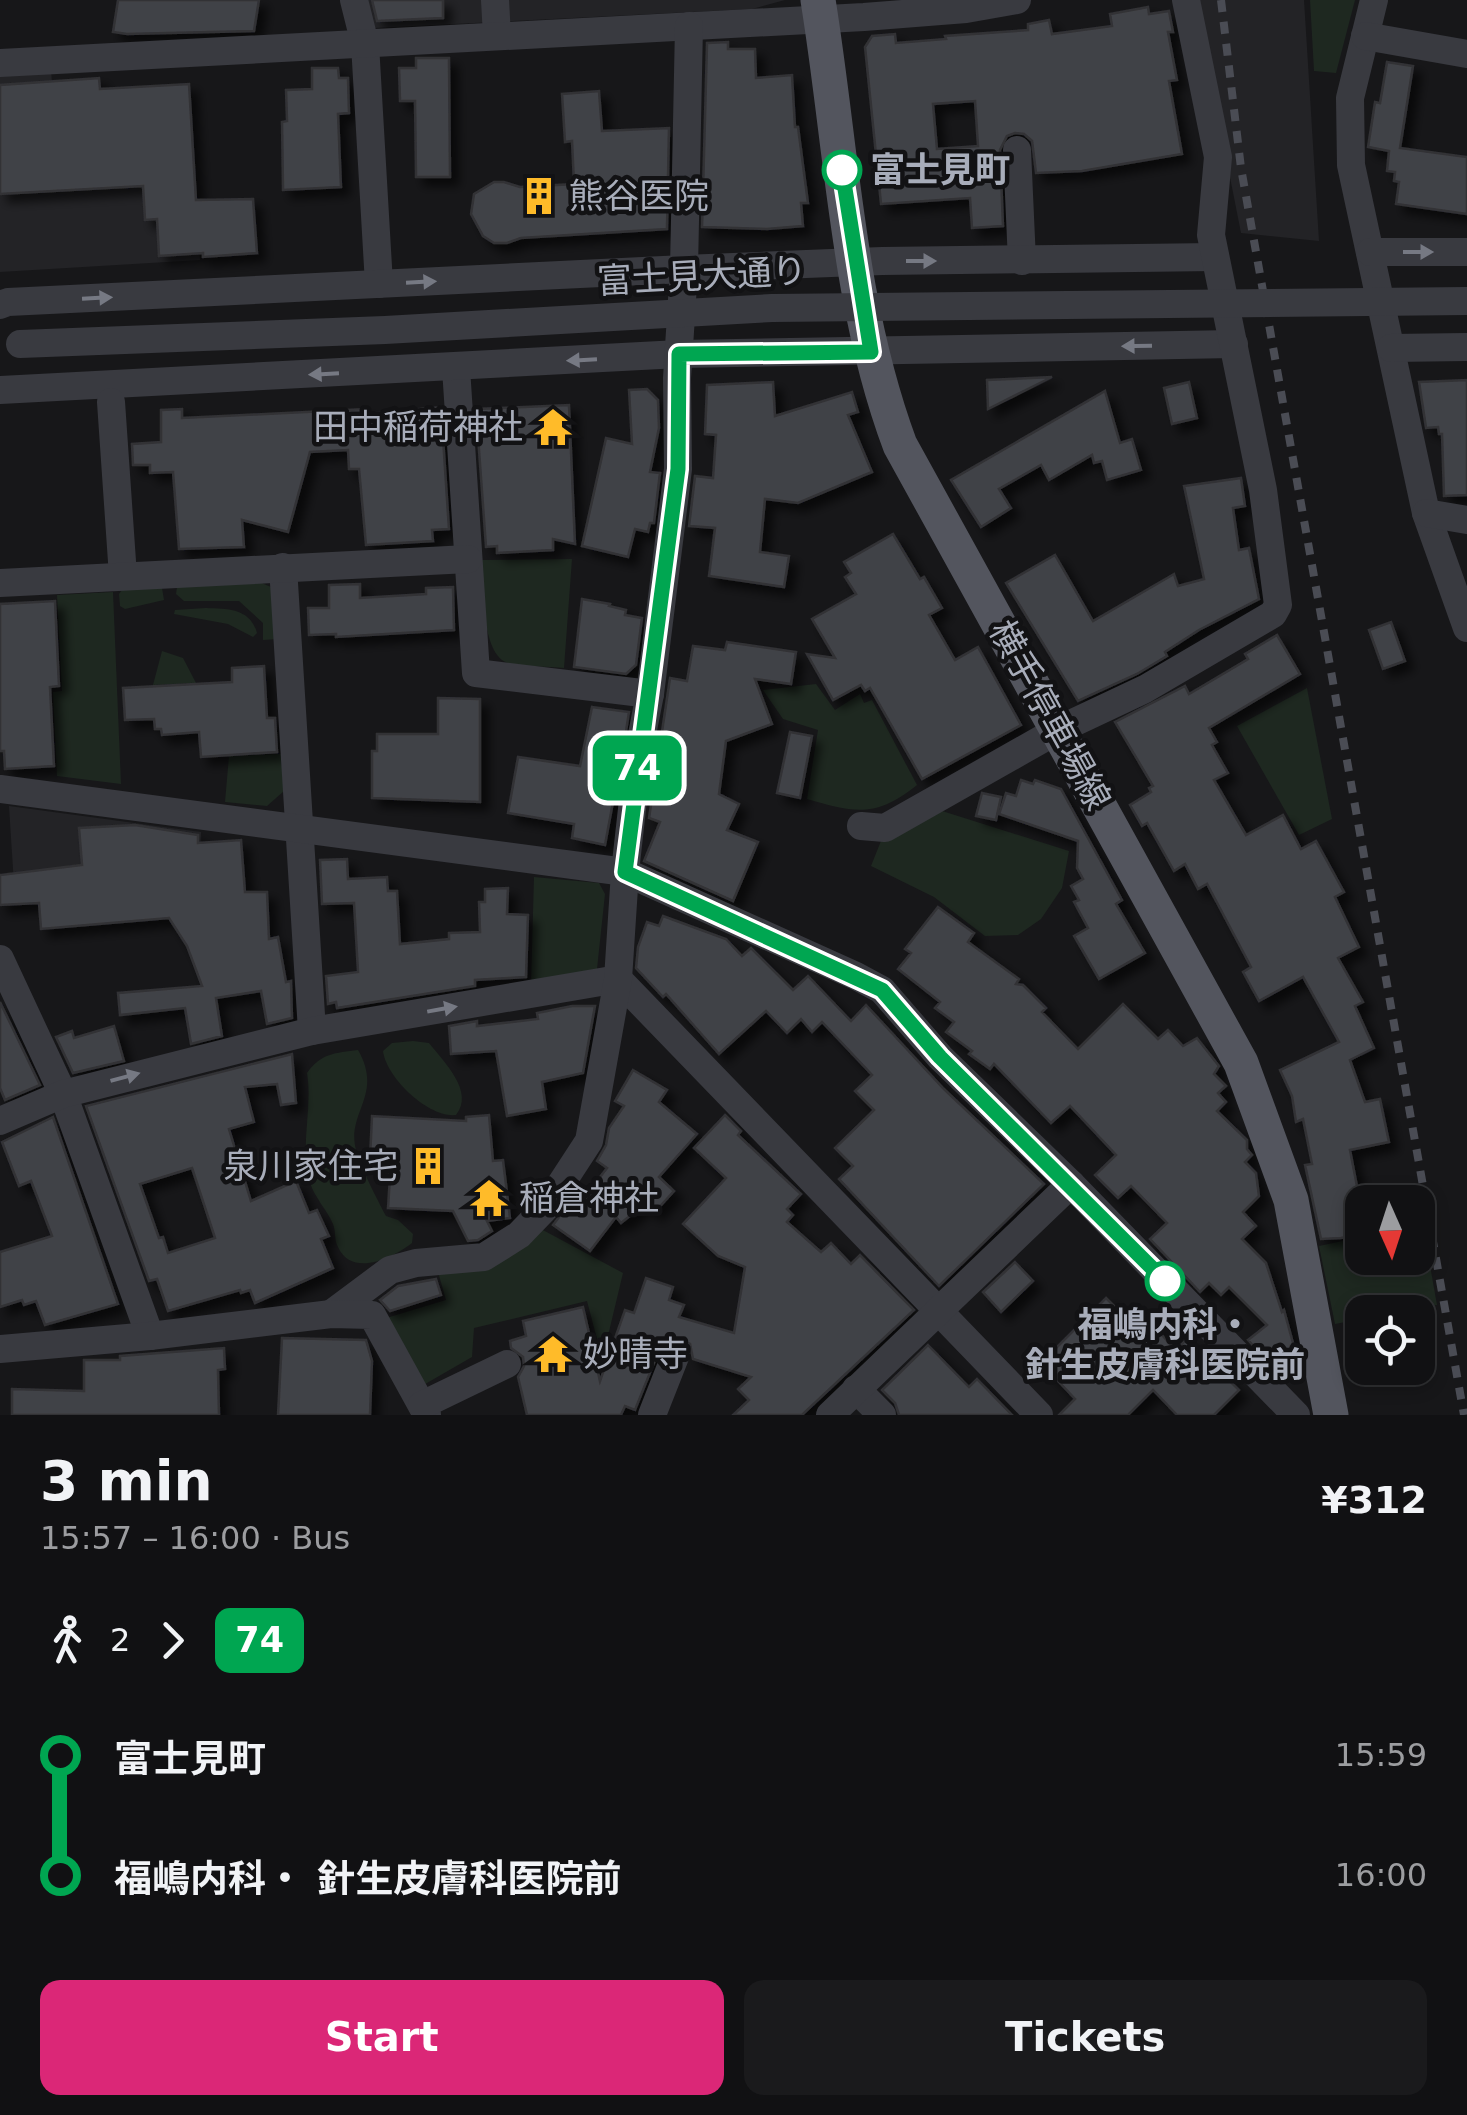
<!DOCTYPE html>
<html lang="en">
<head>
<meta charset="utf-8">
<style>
  :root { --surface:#111113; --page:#1a1a1c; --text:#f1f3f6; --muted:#9c9da0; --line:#303133; --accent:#db2777 }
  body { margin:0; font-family:"DejaVu Sans","Noto Sans JP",sans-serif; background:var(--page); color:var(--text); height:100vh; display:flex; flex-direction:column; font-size:38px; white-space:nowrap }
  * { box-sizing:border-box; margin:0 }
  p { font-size:32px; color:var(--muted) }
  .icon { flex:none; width:55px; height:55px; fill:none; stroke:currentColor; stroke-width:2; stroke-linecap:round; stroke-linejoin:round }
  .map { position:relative; height:1415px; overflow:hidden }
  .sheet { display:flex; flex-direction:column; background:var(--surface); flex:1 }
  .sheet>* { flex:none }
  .badge { padding:0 20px; border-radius:15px; font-size:35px; line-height:65px }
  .needle { width:65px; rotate:177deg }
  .buttons { position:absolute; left:1345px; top:1185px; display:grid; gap:20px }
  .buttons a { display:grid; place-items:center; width:90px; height:90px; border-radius:20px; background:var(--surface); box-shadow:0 5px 15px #0003,0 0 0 2px var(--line); font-size:50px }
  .map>.badge { position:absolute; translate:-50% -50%; box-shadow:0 0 0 5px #fff }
  .legs { display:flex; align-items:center; gap:15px; height:110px; padding:0 40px; font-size:32px }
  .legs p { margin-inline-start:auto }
  .overview { display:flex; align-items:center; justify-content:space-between; height:170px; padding:0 40px }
  h1 { font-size:55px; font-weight:800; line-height:75px }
  .cta { display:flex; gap:20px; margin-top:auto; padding:20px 40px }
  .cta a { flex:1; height:115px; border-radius:20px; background:var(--accent); color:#fff; font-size:40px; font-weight:800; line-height:115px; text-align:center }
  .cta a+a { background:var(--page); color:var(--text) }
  ul { padding:0 40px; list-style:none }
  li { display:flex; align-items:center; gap:35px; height:120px; font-size:38px }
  li i { display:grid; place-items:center; width:15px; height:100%; margin:0 12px; background:currentColor }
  li i::after { content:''; width:25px; height:25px; margin:-12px; border:8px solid; border-radius:50%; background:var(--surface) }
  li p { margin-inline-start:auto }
  li:first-child i { background:linear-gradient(#0000 50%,currentColor 0) }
  li:last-child i { background:linear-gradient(currentColor 50%,#0000 0) }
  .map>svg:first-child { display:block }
  .built { fill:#232326 }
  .green { fill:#1e2820 }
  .building { fill:#414246; stroke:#313135; stroke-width:2.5; fill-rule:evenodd; filter:url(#shadow) }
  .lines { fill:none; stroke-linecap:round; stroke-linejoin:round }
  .minor { stroke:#393a40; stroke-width:28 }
  .major { stroke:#53555e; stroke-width:35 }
  .rail { stroke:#4a4c54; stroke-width:8; stroke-dasharray:12 10; stroke-linecap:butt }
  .minor-bridge { stroke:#393a40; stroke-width:28 }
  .oneway { fill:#767983 }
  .line-1-casing { stroke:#fff; stroke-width:22 }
  .line-1 { stroke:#00a651; stroke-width:15 }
  .stop-1-dot { fill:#fff; stroke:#00a651; stroke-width:5 }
  .labels { text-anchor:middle; stroke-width:9; stroke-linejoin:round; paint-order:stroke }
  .stop-label { font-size:35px; font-weight:bold; fill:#a8adba; stroke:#121214; text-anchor:start }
  .poi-label { font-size:35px; fill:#a8adba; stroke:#121214; text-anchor:start }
  .street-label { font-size:35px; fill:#a8adba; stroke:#121214 }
</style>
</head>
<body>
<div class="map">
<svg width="1467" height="1415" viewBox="0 0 1467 1415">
  <defs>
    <filter id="shadow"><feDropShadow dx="8" dy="8" stdDeviation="5" flood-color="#0009"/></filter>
  </defs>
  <rect width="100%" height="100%" fill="#171719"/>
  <!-- built -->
  <g class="built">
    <path d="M368,0H785L752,9L374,28Z"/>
    <path d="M1195,0H1304L1319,241L1241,233Z"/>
    <path d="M51,70L56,133L139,139L192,136L200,260L0,272V73Z"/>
    <path d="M9,806L201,832L203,891L15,901Z"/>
  </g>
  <!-- green -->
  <g class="green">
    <path d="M1310,0H1355L1336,73L1314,71Z"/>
    <path d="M572,559L564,668C547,666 525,668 508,663C481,655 483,585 481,560Z"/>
    <path d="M252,579L271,587L278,639L263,640V623L239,601H184L176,594L177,587Z"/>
    <path d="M126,585L162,588L164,600L125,609L120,606L119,594Z"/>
    <path d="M113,592L121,784L57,776L53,692L62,691L57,595Z"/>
    <path d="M206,608C228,609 250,608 257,633L253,637L228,624L174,614L175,610Z"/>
    <path d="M162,651L183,658L196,683L153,685Z"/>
    <path d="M816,684L835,710L860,694L864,703L872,700L917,785C876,818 855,813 807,799L818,730L783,719L763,690Z"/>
    <path d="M1307,688L1332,819L1299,835L1237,726Z"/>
    <path d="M281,754L284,791L267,806L225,802L229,756Z"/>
    <path d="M939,810L1069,851L1062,888L1041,919L1018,935L985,936L934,897L871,866L881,841Z"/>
    <path d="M534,877L599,883L605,894L597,969L589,975L531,984Z"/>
    <path d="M413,1041L429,1043C444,1062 475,1092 456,1115C428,1118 386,1077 383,1051L392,1043Z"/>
    <path d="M358,1050C384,1095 346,1112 356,1150C361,1168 377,1199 386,1216L398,1220L413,1234L412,1243C393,1258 352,1278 338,1247C334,1240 336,1231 333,1224C327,1210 315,1198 310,1183C299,1149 313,1109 307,1073C321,1053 335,1053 358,1050Z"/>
    <path d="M1423,1226L1437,1305L1397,1312H1362V1319L1335,1324L1319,1246L1362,1237V1258H1418V1227Z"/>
    <path d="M541,1229L623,1273L607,1340L597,1339L587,1301L474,1328L472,1357L420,1387L383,1319L446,1300L438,1272Z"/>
  </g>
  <!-- building -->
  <g class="building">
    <path d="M118,0H259L254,31L127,34L113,32Z"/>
    <path d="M372,0H443V18L377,21Z"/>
    <path d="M1148,7L1149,14L1169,11L1173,32H1168L1177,80L1169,81L1182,154L1082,171L1036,173L1032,141L1024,134L1015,133L1007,136L1000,150L1003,226L972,228L970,198L881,204L865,47L872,36L895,34L896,43L946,39L945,36L1028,30V24L1049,20L1052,34L1112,26L1110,14ZM975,101L978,146L937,149L933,104Z"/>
    <path d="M728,42V49H755L756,78L792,75L795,127H798L808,203H801L803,226L767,229L702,227L707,43Z"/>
    <path d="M416,58H449L450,177H416L415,101H400L399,68H416Z"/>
    <path d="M1387,62L1413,66L1400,148L1467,157V214L1396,204L1399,182L1394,181L1395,172L1387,171L1389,151L1368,147L1375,102L1380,103Z"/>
    <path d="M312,68H338L339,78H348L349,113L338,114L341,187L283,190L282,122L287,121L286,90L312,89Z"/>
    <path d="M99,78L100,89L189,84L196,200L253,199L257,253L203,257V253L159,256L157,219L145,220L143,186L0,194V85Z"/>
    <path d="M599,91L602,131L669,128L667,229L521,238L507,243H494L483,236L471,214L474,194L494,182H504L520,187L574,184L572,141L565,142L562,94Z"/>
    <path d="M1052,377L988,409L987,380Z"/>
    <path d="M1467,380V495L1444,496L1442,434H1439L1438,427L1426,428L1419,382Z"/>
    <path d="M773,382L775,416L852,392L858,412L848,415L872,472L798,503L765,499L760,552L789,556L784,587L709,576L715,528L689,526L695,476L713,478L716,435L705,434L707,385Z"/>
    <path d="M1189,382L1197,418L1172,424L1164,388Z"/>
    <path d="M647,389L658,400L659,428L650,472L660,473L654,523H650L648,532L635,529L628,557L582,546L606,438L632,444L629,390Z"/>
    <path d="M1105,391L1120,443L1132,439L1141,470L1107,480L1102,461L1094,463L1092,455L1049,480L1041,465L999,489L1011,508L981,527L951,480Z"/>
    <path d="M569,405L575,544L553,539V550L497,553V546L486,547L476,409Z"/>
    <path d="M441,407L449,529L432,530L433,541L366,545L359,469H349L348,450L310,452L288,532L242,520L244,547L179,549L173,472L150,473V465H133L132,444L161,442V410L182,409V418L366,409V414Z"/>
    <path d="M1241,478L1245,506L1233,508L1239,550L1249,548L1259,599L1199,630L1165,652L1167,656L1137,674L1078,701L1006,583L1055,555L1093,621L1174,574L1178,586L1204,579L1184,486Z"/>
    <path d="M893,534L920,579L924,577L942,608L929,615L955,660L978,647L1021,725L922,779L870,688L865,691L861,685L833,700L807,654L835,658L812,619L856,594L845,577L851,573L844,562Z"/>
    <path d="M360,584V598L426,594V588L453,587L454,630L336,637V634L309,635L308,608H329V585Z"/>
    <path d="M582,599L610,604L609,606L626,610L625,615L642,618L636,665L626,674L574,667Z"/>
    <path d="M55,601L59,686L50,687L54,766L5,769L4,751H0V604Z"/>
    <path d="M1391,622L1405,661L1383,669L1369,630Z"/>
    <path d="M1277,635L1300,674L1209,728L1217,742L1212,745L1228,773L1214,780L1246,835L1283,815L1301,849L1316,841L1344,892L1335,897L1359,947L1338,958L1363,1002L1355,1006L1374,1048L1350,1060L1365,1102L1380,1099L1389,1142L1350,1150L1362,1212V1234L1341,1238L1321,1239L1305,1165L1312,1164L1303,1119L1296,1122L1292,1096L1280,1070L1339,1042L1303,977L1259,1001L1243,972L1251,967L1207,884L1198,889L1185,864L1174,871L1147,823L1142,826L1130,805L1151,792L1149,788L1153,786L1115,722L1185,686L1189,694L1248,659L1245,654Z"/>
    <path d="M727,642L796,652L791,684L755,679L772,724L726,741L719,794L739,804L727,830L758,842L733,901L644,861L660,822L649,818L670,678L687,681L693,646L725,650Z"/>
    <path d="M264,666L267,718H275L277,752L201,757L199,732L162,735L161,729H155L154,719L125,720L123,688L232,682V668Z"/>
    <path d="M438,698L480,699V802L372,798V751H377V734H438Z"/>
    <path d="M592,707L629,712L615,803L613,802L605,845L572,838L574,824L508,813L518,757L580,766Z"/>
    <path d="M790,732L812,736L800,798L777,793Z"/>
    <path d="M1021,780L1033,784L1035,780L1061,789L1122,900L1116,904L1145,953L1099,979L1074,936L1088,928L1074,902L1079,900L1071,886L1083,879L1077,868L1078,841L999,814L1006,793L1016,796Z"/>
    <path d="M982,793L1001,797L996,820L976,816Z"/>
    <path d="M135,825L198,835V843L241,840L245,892H267L269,939L278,937L286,982L291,981L292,1018L267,1024L261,991L216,998L222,1036L191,1044L185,1008L120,1015L118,993L202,986L187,946L169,918L41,929L39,903L0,905V875L82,865L79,828Z"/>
    <path d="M347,859L348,879L387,877L388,891H397L400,944L449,939V933L480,932L479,902H485V889L508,888L507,914L528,915L526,977L475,980V986L337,1008L336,1002L328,1004L326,976L358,972L354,903L322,904L320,860Z"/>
    <path d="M938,907L974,933L968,942L1019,979L1016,984L1023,985L1046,1008L1042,1012L1078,1049L1123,1004L1158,1039L1168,1030L1183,1046L1197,1038L1219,1066L1214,1074L1226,1086L1218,1093L1226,1102L1217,1111L1247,1140V1149L1252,1155L1245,1162L1256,1173L1259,1196L1243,1212L1256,1226L1242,1239L1266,1263L1282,1312L1284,1310L1296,1354L1291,1348V1352L1273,1367L1248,1340L1267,1325L1229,1287L1221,1295L1209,1283L1200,1292L1150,1239L1167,1223L1131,1186L1118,1198L1095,1175L1116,1155L1070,1106L1051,1123L994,1064L990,1069L969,1054L972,1051L946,1032L954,1022L935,1008L940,1002L898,969L911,953L905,949Z"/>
    <path d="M663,916L726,939L742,956L751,948L793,990L808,976L851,1021L866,1005L944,1089L1044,1184L939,1286L839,1179L853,1166L835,1148L874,1110L855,1091L872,1075L822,1022L812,1032L801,1019L787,1033L766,1011L719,1054L666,994L663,997L636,968L638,947L647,922L659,926Z"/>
    <path d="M0,1002L40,1085L5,1100L0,1088Z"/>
    <path d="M572,1006H595L583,1073L542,1082L546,1109L507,1116L496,1051L451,1054L449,1026L477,1021V1026L538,1019L537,1013Z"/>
    <path d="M114,1026L124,1061L73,1073L56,1037L72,1031L74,1038Z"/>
    <path d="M292,1054L296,1103L281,1105L277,1084L245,1087L254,1122L229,1129L251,1201L296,1181L309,1213L317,1210L329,1236L321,1239L333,1268L255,1303L250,1290L241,1293L240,1290L168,1311L157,1279L149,1281L86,1106ZM192,1168L215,1238L168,1253L163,1237L159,1238L140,1184Z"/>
    <path d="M633,1070L667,1090L659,1102L697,1134L659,1177L674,1191L654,1213L645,1204L621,1223L616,1217L590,1251L553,1225L568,1205L574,1210L607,1168L597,1161L606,1145L609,1128L624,1106L615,1101Z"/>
    <path d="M489,1115L493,1161L503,1160L510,1218L487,1221L492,1231L478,1240L468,1241L453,1211L388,1208L391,1160L370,1158L372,1116L466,1121V1117Z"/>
    <path d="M725,1115L741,1131L738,1135L801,1194L787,1209L793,1215L787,1222L821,1252L831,1243L851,1264L860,1255L914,1310L802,1415H733L749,1400L738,1389L751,1377L693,1359L690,1344L674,1337L666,1340L660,1348L635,1410L625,1406L621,1415H527L518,1377L524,1366L523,1357L511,1348L510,1341L526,1336L523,1321L583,1307L600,1381L625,1310L634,1313L646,1278L673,1287L669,1300L684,1305L679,1317L734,1333L745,1267L718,1256L683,1224L726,1178L694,1148Z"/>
    <path d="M53,1117L118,1304L45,1325L36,1301L24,1305L22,1300L0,1307V1252L52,1236L31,1181L19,1186L2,1142Z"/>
    <path d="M1015,1262L1033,1281L1001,1312L983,1292Z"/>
    <path d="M436,1279L441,1295L390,1311L380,1300L398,1286Z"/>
    <path d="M1106,1298L1132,1324L1142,1314L1176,1350L1187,1339L1239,1390L1214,1415H1177L1153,1390L1128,1415H1059L1075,1399L1041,1363Z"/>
    <path d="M282,1338L366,1340L372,1361L370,1415H278Z"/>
    <path d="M928,1345L969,1387L977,1379L1012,1415H899L895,1403L882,1390Z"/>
    <path d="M224,1348L225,1369L218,1370L219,1415H12V1389L84,1391V1360H120V1356Z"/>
  </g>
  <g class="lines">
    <!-- minor -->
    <g class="minor">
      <path d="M354,0L365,44L379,284"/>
      <path d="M495,0L497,36"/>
      <path d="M1374,0L1350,98L1351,165L1426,513L1467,628"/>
      <path d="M1365,36L1467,54"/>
      <path d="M0,63L864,17L966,9L1017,0"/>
      <path d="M1017,150L1022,261"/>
      <path d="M1370,252H1467"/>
      <path d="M0,305L8,302L684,269L882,261L1215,257"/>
      <path d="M1391,348L1467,347"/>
      <path d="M456,368L476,673L650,694"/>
      <path d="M0,390L679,354L1234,344"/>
      <path d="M111,402L123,576"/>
      <path d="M1426,513L1467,520"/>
      <path d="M283,567L312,1031"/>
      <path d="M0,583L468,559"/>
      <path d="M0,789L625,872L856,976L882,990L940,1057L1071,1184L1296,1415"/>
      <path d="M861,826L885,828L1058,730L1145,689L1273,614L1278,605L1263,490L1211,235L1218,157L1186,0"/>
      <path d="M0,959L63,1094L150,1336"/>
      <path d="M618,979L1039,1415"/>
      <path d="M0,1121L63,1094L312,1031L618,979"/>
      <path d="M331,1314L390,1270L416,1263L484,1257L519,1235L546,1207L589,1141L618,979L625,872L638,755L650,694L678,469L677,378L684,269L689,26"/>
      <path d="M0,1349L150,1336L331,1314L372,1315L427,1415"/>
      <path d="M856,1389L882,1415"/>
      <path d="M422,1405L507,1364"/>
      <path d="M652,1415L676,1354"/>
      <path d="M830,1415L1071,1184"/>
    </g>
    <!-- major -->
    <path class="major" d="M818,0C842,148 847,303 900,445L1241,1063L1291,1200L1331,1415"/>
    <!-- rail -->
    <path class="rail" d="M1221,0L1241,168L1464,1415"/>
    <!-- minor-bridge -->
    <path class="minor-bridge" d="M20,344L385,330L772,308L1467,301"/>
  </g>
  <!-- one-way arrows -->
  <defs><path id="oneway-solid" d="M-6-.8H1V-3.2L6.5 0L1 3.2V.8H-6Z" transform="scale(2.5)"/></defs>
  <g class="oneway">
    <use href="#oneway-solid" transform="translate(1418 252)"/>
    <use href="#oneway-solid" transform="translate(921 261)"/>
    <use href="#oneway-solid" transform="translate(421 282) rotate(-3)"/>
    <use href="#oneway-solid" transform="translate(97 298) rotate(-3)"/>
    <use href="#oneway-solid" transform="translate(1137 346) rotate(179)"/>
    <use href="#oneway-solid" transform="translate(582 360) rotate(177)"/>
    <use href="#oneway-solid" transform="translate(324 374) rotate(177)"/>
    <use href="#oneway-solid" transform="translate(442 1009) rotate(-10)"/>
    <use href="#oneway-solid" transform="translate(125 1077) rotate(-15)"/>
  </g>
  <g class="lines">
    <!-- line-1 casing -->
    <g class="line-1-casing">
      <path id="line-1" d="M842,170L871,352L679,354L678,469L625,872L882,990L940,1057L1165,1281"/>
    </g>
    <!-- line-1 -->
    <use href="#line-1" class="line-1"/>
  </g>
  <!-- icons -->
  <defs>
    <g id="building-bare" transform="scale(3)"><path d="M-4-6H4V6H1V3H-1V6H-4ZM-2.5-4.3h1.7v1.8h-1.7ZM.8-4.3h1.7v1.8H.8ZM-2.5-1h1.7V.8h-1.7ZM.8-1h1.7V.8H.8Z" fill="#ffbb29" stroke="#121214" stroke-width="2.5" paint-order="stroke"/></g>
    <g id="temple-bare" transform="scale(3)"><path d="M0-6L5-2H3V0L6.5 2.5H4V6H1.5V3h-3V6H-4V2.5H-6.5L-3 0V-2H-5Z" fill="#ffbb29" stroke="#121214" stroke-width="2.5" paint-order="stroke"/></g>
  </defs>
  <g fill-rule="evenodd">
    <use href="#building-bare" x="539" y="196"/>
    <use href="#temple-bare" x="553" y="427"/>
    <use href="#building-bare" x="428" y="1166"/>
    <use href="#temple-bare" x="489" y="1198"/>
    <use href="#temple-bare" x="553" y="1354"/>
  </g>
  <!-- markers -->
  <g class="stop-1-dot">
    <circle cx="842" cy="170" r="18"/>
    <circle cx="1165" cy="1281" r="18"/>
  </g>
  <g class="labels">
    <!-- stop labels -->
    <g class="stop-label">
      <text x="870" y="182">富士見町</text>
      <text x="1165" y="1337" text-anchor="middle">福嶋内科・<tspan x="1165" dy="40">針生皮膚科医院前</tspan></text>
    </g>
    <!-- poi labels -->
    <g class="poi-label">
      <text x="569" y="208">熊谷医院</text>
      <text x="523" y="439" text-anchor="end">田中稲荷神社</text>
      <text x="398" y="1178" text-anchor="end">泉川家住宅</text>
      <text x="519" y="1210">稲倉神社</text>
      <text x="583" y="1366">妙晴寺</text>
    </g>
    <!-- street labels -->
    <g class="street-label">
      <text transform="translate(702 276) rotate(-3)" y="12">富士見大通り</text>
      <text transform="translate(1050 715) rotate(61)" y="12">横手停車場線</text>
    </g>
  </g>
</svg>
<div class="buttons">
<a><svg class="needle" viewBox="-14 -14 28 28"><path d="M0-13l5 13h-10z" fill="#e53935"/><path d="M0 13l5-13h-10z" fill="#9c9da0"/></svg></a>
<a><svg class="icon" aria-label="locate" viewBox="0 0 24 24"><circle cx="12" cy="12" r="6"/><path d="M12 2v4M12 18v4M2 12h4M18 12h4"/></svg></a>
</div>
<b class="badge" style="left:637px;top:768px;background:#00a651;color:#fff">74</b>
</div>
<section class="sheet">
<div class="overview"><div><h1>3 min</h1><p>15:57 – 16:00 · Bus</p></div><b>¥312</b></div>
<div class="legs"><svg class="icon" aria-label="walk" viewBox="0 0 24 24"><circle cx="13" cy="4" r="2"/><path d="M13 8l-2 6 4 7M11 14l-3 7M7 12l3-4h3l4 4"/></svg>2<svg class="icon" aria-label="forward" viewBox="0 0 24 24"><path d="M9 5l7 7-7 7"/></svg><b class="badge" style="background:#00a651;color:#fff">74</b></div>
<ul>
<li><i style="color:#00a651"></i><b>富士見町</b><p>15:59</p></li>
<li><i style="color:#00a651"></i><b>福嶋内科・ 針生皮膚科医院前</b><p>16:00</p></li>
</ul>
<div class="cta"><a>Start</a><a>Tickets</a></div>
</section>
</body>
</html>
